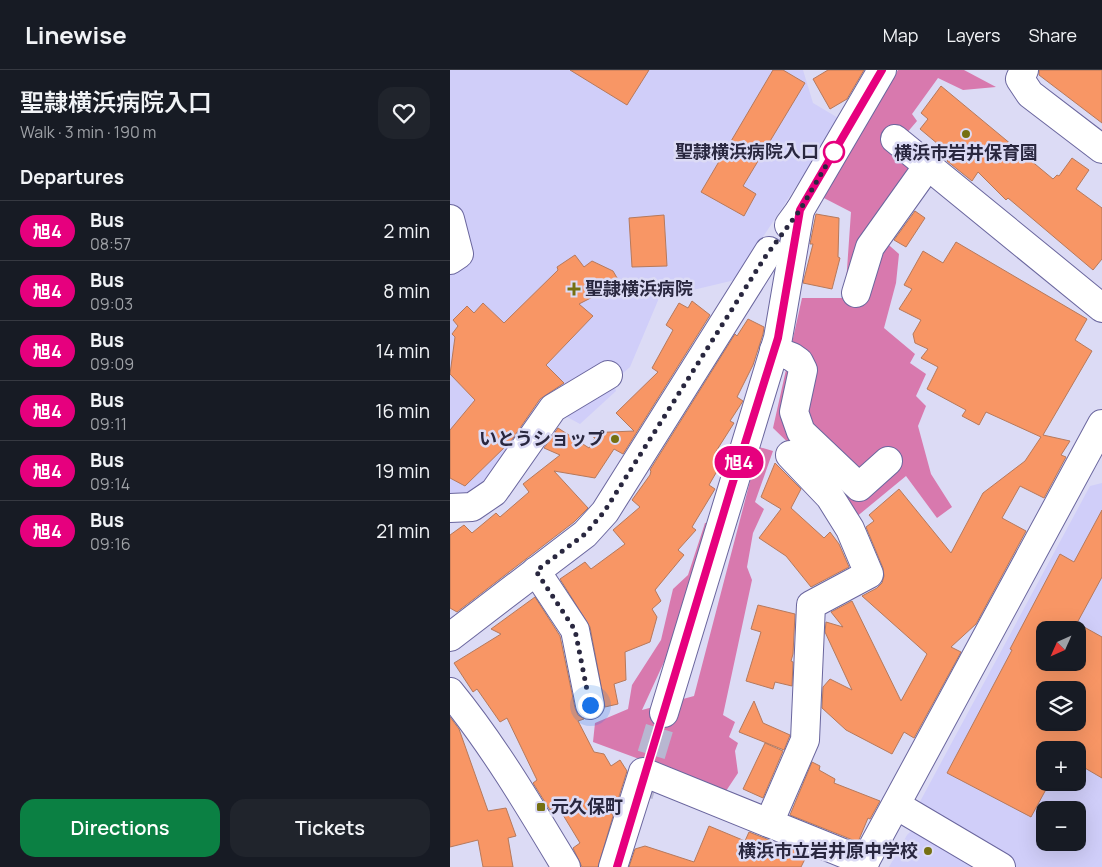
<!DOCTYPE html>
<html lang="en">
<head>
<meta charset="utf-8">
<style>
  :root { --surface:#171b24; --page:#20242c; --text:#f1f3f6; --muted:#9ea1a6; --line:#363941; --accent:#0b8043 }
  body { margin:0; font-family:Manrope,"Noto Sans JP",sans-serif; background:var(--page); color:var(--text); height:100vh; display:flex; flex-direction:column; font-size:19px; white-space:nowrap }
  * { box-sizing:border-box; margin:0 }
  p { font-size:16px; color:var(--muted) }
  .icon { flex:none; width:28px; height:28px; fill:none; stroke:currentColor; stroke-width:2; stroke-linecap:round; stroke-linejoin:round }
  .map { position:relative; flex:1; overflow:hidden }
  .sheet { display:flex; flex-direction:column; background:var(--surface); width:450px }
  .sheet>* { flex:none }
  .badge { padding:0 10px; border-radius:16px; font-size:18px; line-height:32px }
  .needle { width:32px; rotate:225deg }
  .tools { position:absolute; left:586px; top:551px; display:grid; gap:10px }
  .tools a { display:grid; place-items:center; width:50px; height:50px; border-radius:10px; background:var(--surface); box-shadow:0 5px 20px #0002; font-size:25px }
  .you { position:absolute; width:25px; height:25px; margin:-12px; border:4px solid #fff; border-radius:50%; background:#1a73e8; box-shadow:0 0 0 8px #1a73e833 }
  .map>.badge { position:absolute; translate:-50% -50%; box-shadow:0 0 0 2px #fff }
  h2 { padding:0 20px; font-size:19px; line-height:45px }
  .round { display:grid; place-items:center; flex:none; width:52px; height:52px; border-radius:15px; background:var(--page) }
  .overview { display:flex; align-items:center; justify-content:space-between; height:85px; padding:0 20px }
  h1 { font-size:24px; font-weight:600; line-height:38px }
  .cta { display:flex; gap:10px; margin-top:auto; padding:10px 20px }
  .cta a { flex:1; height:58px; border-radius:15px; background:var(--accent); color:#fff; font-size:20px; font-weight:600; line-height:58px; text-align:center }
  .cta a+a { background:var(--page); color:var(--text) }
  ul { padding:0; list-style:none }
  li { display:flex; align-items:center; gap:15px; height:60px; padding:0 20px; border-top:1px solid var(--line) }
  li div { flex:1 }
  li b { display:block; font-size:19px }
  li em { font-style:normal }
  li .badge { min-width:55px; font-weight:700; text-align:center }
  header { display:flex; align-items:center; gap:30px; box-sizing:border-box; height:70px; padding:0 25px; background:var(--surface); border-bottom:1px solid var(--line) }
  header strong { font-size:24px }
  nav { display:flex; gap:28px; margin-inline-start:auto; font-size:18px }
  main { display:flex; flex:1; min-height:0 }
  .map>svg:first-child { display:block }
  .built { fill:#d0cef9; fill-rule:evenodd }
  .forest { fill:#d879ae }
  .building { fill:#f89665; stroke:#b6795c; fill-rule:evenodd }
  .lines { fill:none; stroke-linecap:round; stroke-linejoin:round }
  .minor-tunnel { stroke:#b8b7d1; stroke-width:28; stroke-dasharray:28 14; stroke-linecap:butt }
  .minor-casing { stroke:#6a669e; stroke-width:30 }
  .minor { stroke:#fff; stroke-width:28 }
  .line-casing { stroke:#fff; stroke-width:11 }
  .line { stroke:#e6007e; stroke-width:8 }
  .walk { stroke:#29273f; stroke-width:5; stroke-dasharray:0 9 }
  .poi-dot { fill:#757012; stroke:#dcdbf5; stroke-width:2 }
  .stop-dot { fill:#fff; stroke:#e6007e; stroke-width:2.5 }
  .labels { text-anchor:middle; stroke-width:5; stroke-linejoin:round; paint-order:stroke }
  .stop-label { font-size:18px; font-weight:bold; fill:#29273f; stroke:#dcdbf5; text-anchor:end }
  .poi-label { font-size:18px; font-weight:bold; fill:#29273f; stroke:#dcdbf5; text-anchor:start }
</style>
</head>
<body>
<header>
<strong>Linewise</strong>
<nav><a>Map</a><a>Layers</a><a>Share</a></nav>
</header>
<main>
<section class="sheet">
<div class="overview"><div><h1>聖隷横浜病院入口</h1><p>Walk · 3 min · 190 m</p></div><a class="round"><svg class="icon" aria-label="heart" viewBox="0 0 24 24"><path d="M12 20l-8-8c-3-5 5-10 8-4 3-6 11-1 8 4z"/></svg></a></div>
<h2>Departures</h2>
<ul>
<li><span class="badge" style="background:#e6007e;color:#fff">旭4</span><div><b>Bus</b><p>08:57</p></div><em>2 min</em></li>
<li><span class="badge" style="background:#e6007e;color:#fff">旭4</span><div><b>Bus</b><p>09:03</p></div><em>8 min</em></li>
<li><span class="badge" style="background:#e6007e;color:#fff">旭4</span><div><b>Bus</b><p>09:09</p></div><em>14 min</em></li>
<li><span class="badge" style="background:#e6007e;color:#fff">旭4</span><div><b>Bus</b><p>09:11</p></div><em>16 min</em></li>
<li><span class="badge" style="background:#e6007e;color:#fff">旭4</span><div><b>Bus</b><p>09:14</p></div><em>19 min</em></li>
<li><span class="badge" style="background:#e6007e;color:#fff">旭4</span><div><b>Bus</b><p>09:16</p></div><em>21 min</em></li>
</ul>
<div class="cta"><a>Directions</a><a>Tickets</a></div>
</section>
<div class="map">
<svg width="652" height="797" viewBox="0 0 652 797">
  <rect width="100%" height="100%" fill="#dcdbf5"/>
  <!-- built -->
  <g class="built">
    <path d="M0,0H353L363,33L390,49L285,210L209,228L180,297L163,312L166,321L130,354L108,342L0,445Z"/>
    <path d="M652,413V797H565L466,739L640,416ZM595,560H628V592H595ZM595,620H628V652H595ZM595,680H628V712H595ZM595,740H628V772H595Z"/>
    <path d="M465,757L535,797H439L457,765Z"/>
  </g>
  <!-- forest -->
  <g class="forest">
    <path d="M448,0H514L546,17L513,20L488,8L462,44L467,51L444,78L466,100L424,162L449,184L446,213L434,258L465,284L460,293L476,304L466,326L476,336L468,356L481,404L502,437L487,448L456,406L405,448L384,417L323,358L352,228H395L401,142L372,127Z"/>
    <path d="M309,377L323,381L305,432L314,439L303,463L297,497L302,510L273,645L285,652L279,667L288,673L285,681L288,703L276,721L143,672L145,653L178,639L182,615L211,570L223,519L238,505L255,453L263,452L236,544L192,640L244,626Z"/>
  </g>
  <!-- building -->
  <g class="building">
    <path d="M120,0H199L177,35Z"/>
    <path d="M323,0H333L355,13L293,116L306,124L294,146L251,122Z"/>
    <path d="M378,0H414L397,29L380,39L363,9Z"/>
    <path d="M589,0H652V53L589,5Z"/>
    <path d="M491,16L603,109L607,105L609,106L622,88L639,100L626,119L652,138V189L643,200L558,128L556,130L528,102L522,111L497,91L501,85L470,59L478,49L471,43Z"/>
    <path d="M465,141L475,148L456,177L444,170Z"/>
    <path d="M366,144L389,148L388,187L390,188L382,219L353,213L363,174H360Z"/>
    <path d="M214,145L217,196L182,197L179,148Z"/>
    <path d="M506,172L637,249L625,270L642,281L593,365L620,371L611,385L616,387L594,428L570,416L552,448L576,461L526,554L501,577L511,582L464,668L454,662L442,684L396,660L372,638L373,617L380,609L402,620L375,562L376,552L393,557L381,542L402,531L451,631L477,584L412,526L427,518L432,513L434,506L433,498L416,457L424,451L419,445L449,419L501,483L533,423L575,391L591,367L536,342L529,355L512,346L516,340L477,319L488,297L471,288L478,279L465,273L463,264L471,250L449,239L462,219L454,215L473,181L493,193Z"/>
    <path d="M125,185L134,197L142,191L163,201L170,213L129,234L143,246L96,295L114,313L90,329L61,371L15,416L0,408V360L25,330L0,304L5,267L2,264L8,256L3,250L17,236L24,243L33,233L54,253L108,200L107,197Z"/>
    <path d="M242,231L260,245L173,384L164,379L145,408L104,401L138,438L124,452L7,542L0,538V465L14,455L22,463L46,443L50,447L79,422L73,414L110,385L94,378L108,358L139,378L145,368L137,363L184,361L166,343L208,302L202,298L223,260L216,255L229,233L238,238Z"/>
    <path d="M298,249L314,257L313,264L303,295L287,327L293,331L280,351L284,353L265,383L274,389L259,415L265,419L242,457L246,460L228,480L234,485L205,520L211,531L202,539L207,547L200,572L175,582L176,610L164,614L168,634L155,637L140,557L110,509L135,492L141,499L175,474L163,460L190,437L182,430L200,405L201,401L200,400L285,264L287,266Z"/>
    <path d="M325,393L351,419L341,438L374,468L380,462L389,474L399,497L361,517L336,486L309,468L331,439L311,427Z"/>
    <path d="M652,440V507L627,553L652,567V708L628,694V680H595V712H600L581,747L497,703L562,580L560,579L610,484L624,492ZM595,560H628V592H595ZM595,620H628V652H595Z"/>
    <path d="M85,527L110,566L125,638L128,645L134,649L128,651L144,682L154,684L161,696L170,690L177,701L167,733L159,739L163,746L148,797H132L123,778L130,773L107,735L100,740L83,713L87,710L57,648L50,652L27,619L23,622L4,593L51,564L41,559Z"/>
    <path d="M308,535L345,544L343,584L341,591L343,592L342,616L325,612L323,619L296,611L311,562L301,559Z"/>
    <path d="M304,631L313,653L340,665L334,680L289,662Z"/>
    <path d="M0,647L9,659L38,741L56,738L66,766L58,768L63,797H33L28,770L0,777Z"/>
    <path d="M315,673L333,681L313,728L293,719Z"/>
    <path d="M362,692L370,696L369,700L385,709L384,713L430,731L420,749L418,748L408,772L340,745Z"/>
    <path d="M259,756L295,771L299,762L357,785L351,797H179L185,779L195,776L244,792Z"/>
  </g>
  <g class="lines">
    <!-- minor-tunnel -->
    <path class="minor-tunnel" d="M189,725L214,643"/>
    <!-- minor casing -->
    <g class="minor-casing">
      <g id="minor">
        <path d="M574,0L570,9L580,24L652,79"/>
        <path d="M445,69L652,238"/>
        <path d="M0,149L9,184L0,190"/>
        <path d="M339,155L350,140L432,0"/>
        <path d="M406,223L420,177L477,97"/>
        <path d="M324,280L342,287L349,292L353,300L344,342L351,362L409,417L438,391"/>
        <path d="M0,438L22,437L44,422L103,338L158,305"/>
        <path d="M86,501L125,560L140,635"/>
        <path d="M0,567L135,464L155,442L319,181"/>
        <path d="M0,622C44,676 80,737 116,797"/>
        <path d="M214,643L328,268L350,140"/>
        <path d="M446,735L551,797"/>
        <path d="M319,753L355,670L361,535L419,504L400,459L380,427L340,385"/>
        <path d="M163,797L193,702L415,792"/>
        <path d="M412,797L652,354"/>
      </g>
    </g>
    <!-- minor -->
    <use href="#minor" class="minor"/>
  </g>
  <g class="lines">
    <!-- line casing -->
    <g class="line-casing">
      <path id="line" d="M167,797L282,415L328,268L350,140L432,0"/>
    </g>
    <!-- line -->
    <use href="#line" class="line"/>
    <!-- walk -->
    <path class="walk" d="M140,635L125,560L86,501L135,464L154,442L315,187L350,140L384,82"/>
  </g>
  <!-- markers -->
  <g class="poi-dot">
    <circle cx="516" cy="64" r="5"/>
    <path d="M121.5 211.5h5v5h5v5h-5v5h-5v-5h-5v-5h5z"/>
    <circle cx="165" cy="369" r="5"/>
    <rect x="86" y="732" width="10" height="10" rx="2.5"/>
    <circle cx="478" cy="781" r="5"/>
  </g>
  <circle class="stop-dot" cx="384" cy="82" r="10"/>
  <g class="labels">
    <!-- stop labels -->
    <g class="stop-label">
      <text x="369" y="88">聖隷横浜病院入口</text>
    </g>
    <!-- poi labels -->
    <g class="poi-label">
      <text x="516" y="89" text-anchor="middle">横浜市岩井保育園</text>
      <text x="135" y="225">聖隷横浜病院</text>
      <text x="155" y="375" text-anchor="end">いとうショップ</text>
      <text x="101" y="743">元久保町</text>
      <text x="468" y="787" text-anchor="end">横浜市立岩井原中学校</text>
    </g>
  </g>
</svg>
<div class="tools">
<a><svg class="needle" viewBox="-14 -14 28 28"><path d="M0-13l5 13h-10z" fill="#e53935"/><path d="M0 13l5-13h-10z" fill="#9ea1a6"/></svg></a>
<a><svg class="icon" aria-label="layers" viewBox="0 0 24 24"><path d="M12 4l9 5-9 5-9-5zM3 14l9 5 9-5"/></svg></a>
<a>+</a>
<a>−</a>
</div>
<div class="you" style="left:140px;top:635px"></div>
<b class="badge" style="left:289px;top:392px;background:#e6007e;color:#fff">旭4</b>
</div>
</main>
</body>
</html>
